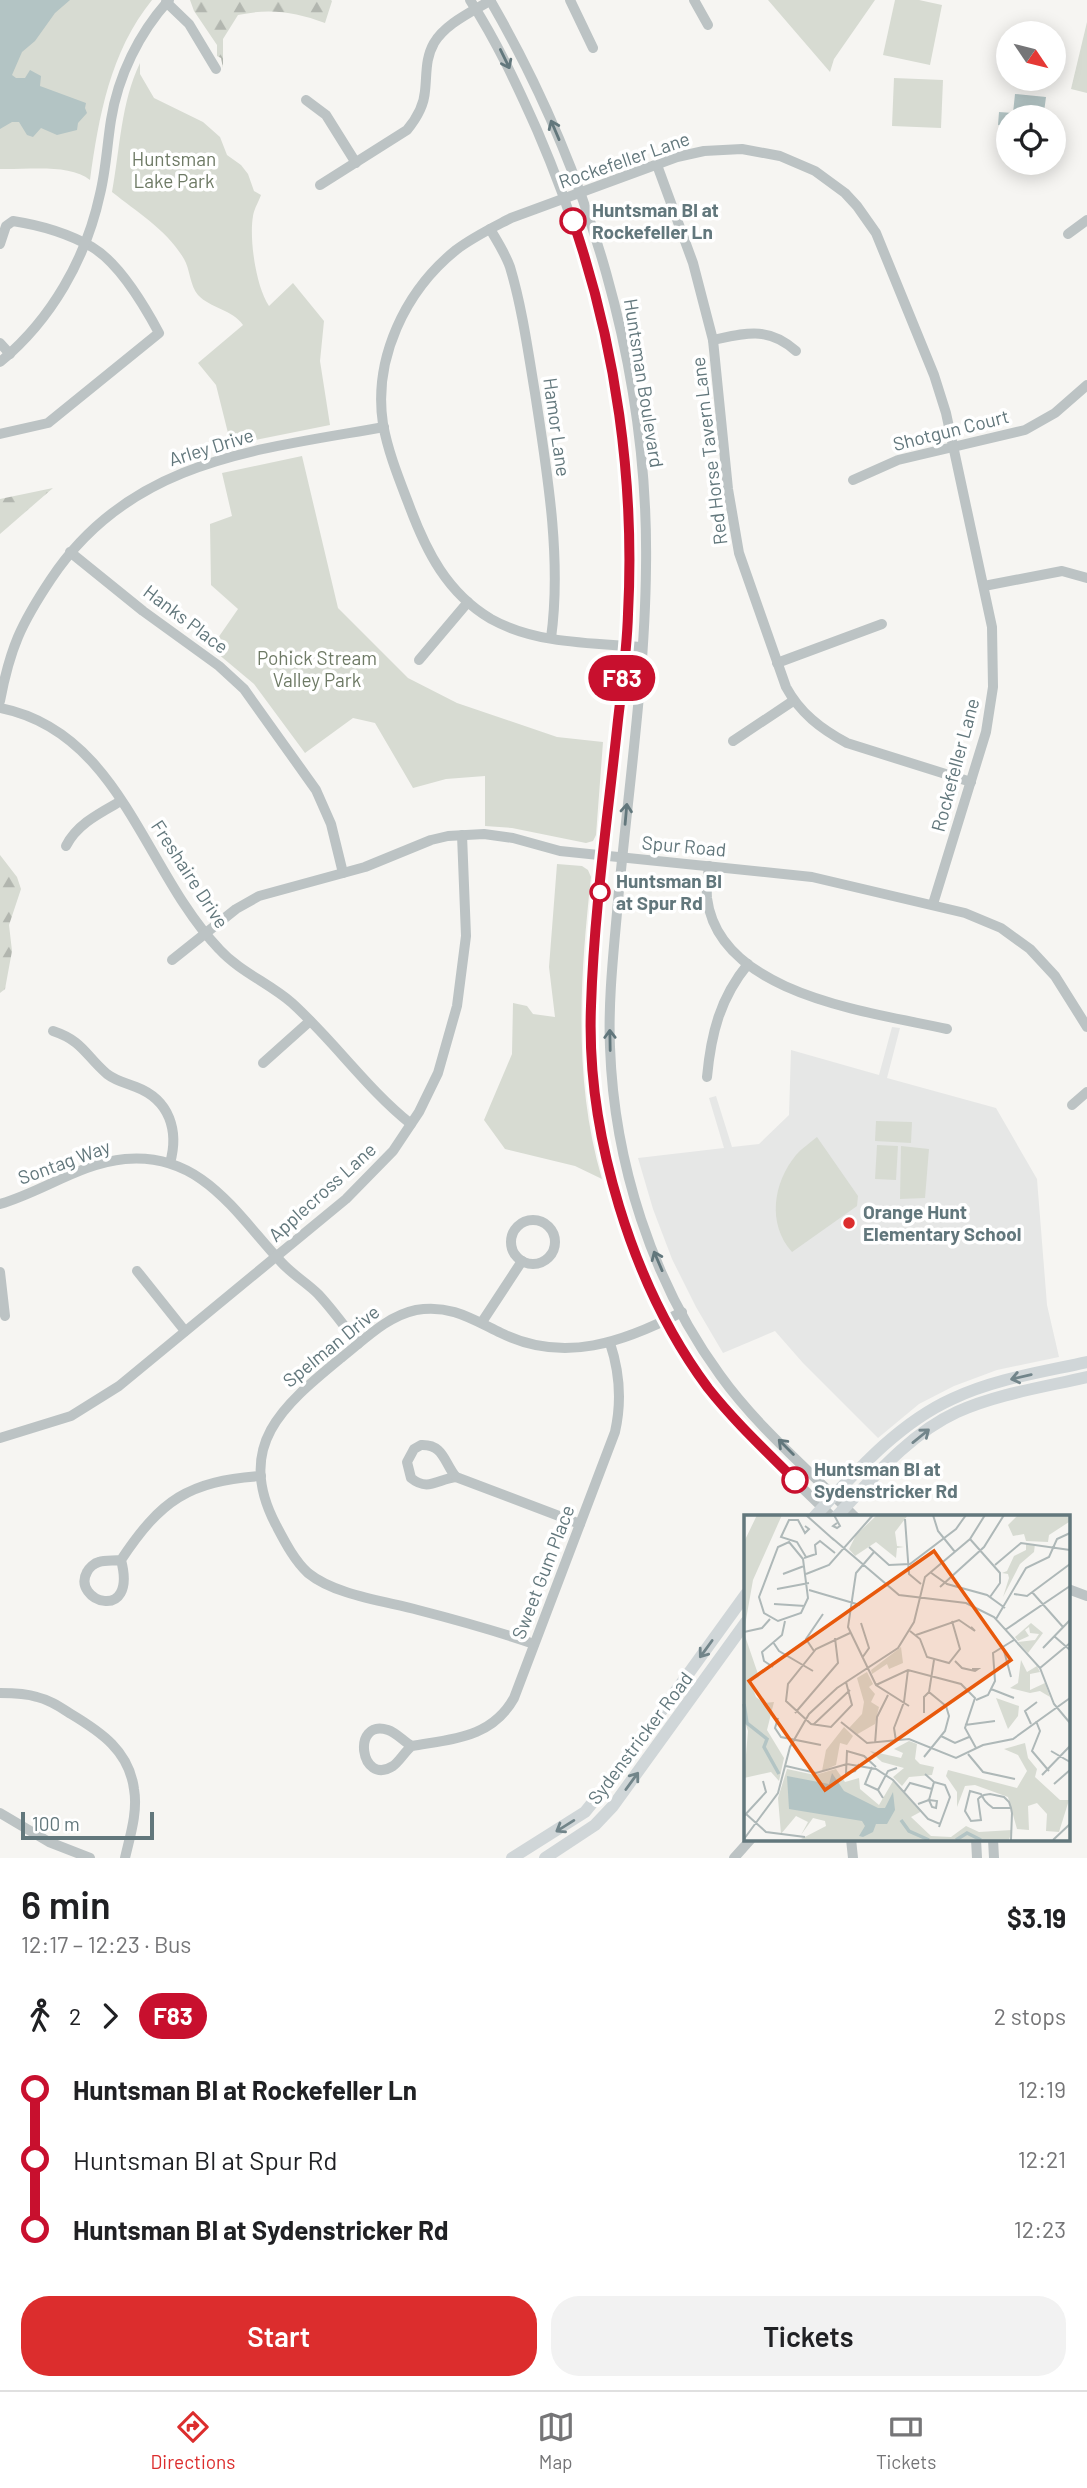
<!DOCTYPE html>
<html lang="en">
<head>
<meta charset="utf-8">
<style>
  :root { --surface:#fff; --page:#f2f2f2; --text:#202124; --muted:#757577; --line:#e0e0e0; --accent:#dc2d2d }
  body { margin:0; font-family:Barlow,sans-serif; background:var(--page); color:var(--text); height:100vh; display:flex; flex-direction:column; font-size:26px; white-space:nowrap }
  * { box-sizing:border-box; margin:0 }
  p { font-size:23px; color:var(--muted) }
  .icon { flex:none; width:38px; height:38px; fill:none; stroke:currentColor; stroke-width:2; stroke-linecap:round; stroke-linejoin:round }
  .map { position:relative; height:1858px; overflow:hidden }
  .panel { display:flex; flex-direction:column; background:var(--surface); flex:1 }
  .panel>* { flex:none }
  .badge { padding:0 14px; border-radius:23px; font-size:24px; line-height:46px }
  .needle { width:46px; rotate:125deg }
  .fabs { position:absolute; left:996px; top:21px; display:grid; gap:14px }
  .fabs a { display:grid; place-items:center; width:70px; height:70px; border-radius:50%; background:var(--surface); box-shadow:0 4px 18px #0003; font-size:35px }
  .scale { position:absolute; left:21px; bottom:18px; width:133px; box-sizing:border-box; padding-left:7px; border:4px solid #62777c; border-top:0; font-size:19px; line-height:24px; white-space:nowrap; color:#62777c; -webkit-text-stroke:5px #fff; paint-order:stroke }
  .map>.badge { position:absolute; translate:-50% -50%; box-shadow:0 0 0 4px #fff }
  .legs { display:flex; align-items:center; gap:10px; height:77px; padding:0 21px; font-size:23px }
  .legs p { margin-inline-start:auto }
  .head { display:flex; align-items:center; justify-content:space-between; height:119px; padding:0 21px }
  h1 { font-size:38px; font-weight:600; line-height:52px }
  .primary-button { display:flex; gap:14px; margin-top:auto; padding:14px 21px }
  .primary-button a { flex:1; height:80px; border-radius:28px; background:var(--accent); color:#fff; font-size:28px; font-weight:600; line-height:80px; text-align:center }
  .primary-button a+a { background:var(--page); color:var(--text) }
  ul { padding:0 21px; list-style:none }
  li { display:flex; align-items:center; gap:24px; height:70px; font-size:26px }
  li i { display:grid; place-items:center; width:10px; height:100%; margin:0 9px; background:currentColor }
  li i::after { content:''; width:18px; height:18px; margin:-9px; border:5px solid; border-radius:50%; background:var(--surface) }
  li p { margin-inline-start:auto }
  li:first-child i { background:linear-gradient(#0000 50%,currentColor 0) }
  li:last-child i { background:linear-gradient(currentColor 50%,#0000 0) }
  .tab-bar { display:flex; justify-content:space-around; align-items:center; height:98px; border-top:2px solid var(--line); background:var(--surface); font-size:19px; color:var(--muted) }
  .tab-bar a { display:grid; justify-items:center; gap:4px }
  .tab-bar .current { color:var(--accent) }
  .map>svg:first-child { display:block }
  .built { fill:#e6e7e6 }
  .forest { fill:url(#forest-firs) }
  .park { fill:#d7dbd2 }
  .water { fill:#b3c4c4 }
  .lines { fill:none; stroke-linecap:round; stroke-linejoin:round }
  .minor { stroke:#bcc3c4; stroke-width:10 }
  .major { stroke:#d0d6d8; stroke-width:12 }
  .oneway { stroke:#62777c }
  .oneway2 { stroke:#72858a }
  .line-1-casing { stroke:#fff; stroke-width:16 }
  .line-1 { stroke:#c8102e; stroke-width:10 }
  .stop-1-dot { fill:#fff; stroke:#c8102e; stroke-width:3.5 }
  .poi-dot { fill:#dc2d2d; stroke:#fff; stroke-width:2.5 }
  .labels { text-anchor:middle; stroke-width:7; stroke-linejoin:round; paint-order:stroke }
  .park-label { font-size:19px; fill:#6e7a65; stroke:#fff }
  .street-label { font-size:19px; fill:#62777c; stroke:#fff }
  .stop-label { font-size:19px; font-weight:bold; fill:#62777c; stroke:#fff; text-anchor:start }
  .poi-label { font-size:19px; font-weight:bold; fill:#62777c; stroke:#fff; text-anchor:start }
  .inset-river { fill:none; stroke:#b3c4c4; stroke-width:3.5 }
  .inset-road { fill:none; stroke:#aeb8b8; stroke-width:2 }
  .view { fill:#e8590c; fill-opacity:0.15; stroke:#e8590c; stroke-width:3.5 }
  .inset-edge { fill:none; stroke:#62777c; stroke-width:3.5 }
</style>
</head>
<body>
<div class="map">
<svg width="1087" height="1858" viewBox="0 0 1087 1858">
  <defs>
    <pattern id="forest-firs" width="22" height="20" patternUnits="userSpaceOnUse" patternTransform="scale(1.75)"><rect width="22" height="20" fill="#d7dbd2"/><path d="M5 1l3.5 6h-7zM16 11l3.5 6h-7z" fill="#b2b6af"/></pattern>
  </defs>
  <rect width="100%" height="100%" fill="#f6f5f2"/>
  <!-- built -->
  <path class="built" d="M892,1027L900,1028L887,1078L996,1108L1037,1179L1047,1305L1059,1357L997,1370L954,1386L919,1404L878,1438L803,1363L775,1331L723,1353L696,1307L672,1259L653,1209L638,1158L724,1148L709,1098L716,1096L732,1147L759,1144L789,1115L791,1050L879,1075Z"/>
  <!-- forest -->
  <g class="forest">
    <path d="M190,0H331L332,1L325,23C295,12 270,8 238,15L223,39V68L221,58L217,56V45L194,11Z"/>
    <path d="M53,488L0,534V499Z"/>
    <path d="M0,855L17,877L21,889L9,925L12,951L5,989L0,993Z"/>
  </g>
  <!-- park -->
  <g class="park">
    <path d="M0,0H152C110,52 99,116 90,180C70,163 25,170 0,169Z"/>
    <path d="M768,0H875L834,59L830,72Z"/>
    <path d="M895,0H919L942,5L930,65L883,55Z"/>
    <path d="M1087,22V93L1071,89Z"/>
    <path d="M140,63V74L154,98L203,122L220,137L227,155L241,165L248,174L254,191L261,195C259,201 254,209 253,216C249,239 256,287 269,306L293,283L324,321L320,361L330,425L231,445L216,385L198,363L243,325C233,310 210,308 198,295C190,286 190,269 184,259C168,231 137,212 112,192C120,149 121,102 140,63Z"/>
    <path d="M894,78L943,80L941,128L892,126Z"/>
    <path d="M302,456L338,608L408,678L457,703L557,737L603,742L596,835L593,841L586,843L512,828L485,826V776L446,779L413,788L375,723L353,718L305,753L254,684L211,648L238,609L211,585L210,524L232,516L222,473Z"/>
    <path d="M557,864L582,866L588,870L591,877C580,978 573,1080 602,1179L575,1166L505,1149L484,1120L512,1054L513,1003L527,1006L533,1014L555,1017L549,967Z"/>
    <path d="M876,1121L912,1122L911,1143L875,1141Z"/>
    <path d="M817,1137L858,1196L857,1206L792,1252C767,1224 773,1183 796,1155C802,1148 810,1143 817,1137Z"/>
    <path d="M877,1145L898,1146L896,1180L875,1179Z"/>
    <path d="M901,1146L929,1149L925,1198L900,1199Z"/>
  </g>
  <!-- water -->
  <g class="water">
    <path d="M0,0H70L55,13L35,41L22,52L12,75L16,78H25L30,70L41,76L40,86L86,103L85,108L87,113L78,123L77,130L57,135L41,128L33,137L27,135L19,122H12L0,129Z"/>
    <path d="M1015,94L1046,97L1044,112L1031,110L1029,117H1008V126L998,125L999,112L1013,113Z"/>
  </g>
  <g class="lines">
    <!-- minor -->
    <g class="minor">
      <path d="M470,0C497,42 517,85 537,130C607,292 642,470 626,647C618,731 608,814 600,898C596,936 590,974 591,1012C591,1085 603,1159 627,1228C647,1283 673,1340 708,1387C743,1435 790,1475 832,1517"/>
      <path d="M490,0C589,171 649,369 646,567C645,677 628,791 618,901C614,949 608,998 610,1047C614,1162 652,1282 720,1375C758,1428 810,1471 855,1517"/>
      <path d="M570,0L593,48"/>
      <path d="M694,0L708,25"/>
      <path d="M166,2L189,24L216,69"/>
      <path d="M306,100L326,115L356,163"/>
      <path d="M657,165L693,263L713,340L728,489L739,553L786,687C800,713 821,729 847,743L971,782"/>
      <path d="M320,185L407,130C417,118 424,106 425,91C427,74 425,59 434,43C446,23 472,12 491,0"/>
      <path d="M490,229C497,241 505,253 510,267C522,307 528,351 535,393C547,471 562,559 551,638"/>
      <path d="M1068,234L1087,220"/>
      <path d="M0,244L6,226L13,221C39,225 69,234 92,247C119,263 144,305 159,333L48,423L0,434"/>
      <path d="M713,340C746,333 768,326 796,351"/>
      <path d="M0,343L10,354"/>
      <path d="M0,362C51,320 86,259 100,194C106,170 107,145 111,120C118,76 139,33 169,0"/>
      <path d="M853,480L898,460L1025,430L1055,413L1087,385"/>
      <path d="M70,552L143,611L219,666L244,689L316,790L331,824L343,873"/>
      <path d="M984,586L1062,571L1087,578"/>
      <path d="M642,647C592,643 536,644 491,619C447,593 426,551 409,505C399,479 388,452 383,424C373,359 405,291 456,250C473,237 492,228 511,218L677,157L704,151L742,149L780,156L815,171L845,193L857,206L876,233L934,375L946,413L992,627L993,687L986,732L933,904"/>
      <path d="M419,660L468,602"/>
      <path d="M777,663L882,624"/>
      <path d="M0,701C10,648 21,624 51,579C130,460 255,450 384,427"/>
      <path d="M0,708C121,732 144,871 219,949C240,972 269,983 292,1003C334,1041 367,1089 411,1124"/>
      <path d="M733,741L793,701"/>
      <path d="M66,846C77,824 100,813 121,801"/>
      <path d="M709,866C708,877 706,888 707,898C719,995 871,1012 947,1029"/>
      <path d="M172,960L236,909L259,896L365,867L431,840L448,836L484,834L513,838L560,851L812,877L965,913L1001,928L1030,949L1055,976L1087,1027"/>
      <path d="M53,1031C83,1041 85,1055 107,1074C116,1081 126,1083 136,1087C170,1100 179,1131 170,1163"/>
      <path d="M263,1063L310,1021"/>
      <path d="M707,1077C711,1034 720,998 748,964"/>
      <path d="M1072,1105L1087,1092"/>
      <path d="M0,1204C42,1192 81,1163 125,1159C202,1152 236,1214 282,1263C293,1275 307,1283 318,1294C333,1310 345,1327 358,1344"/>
      <circle cx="533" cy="1242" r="22"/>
      <path d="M137,1271L185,1331"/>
      <path d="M0,1272L5,1316"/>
      <path d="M482,1322L522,1261"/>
      <path d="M0,1438L71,1416L119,1386L346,1199L393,1151L419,1112L438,1073L457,1006L466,936L462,835"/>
      <path d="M421,1445C444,1444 444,1463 456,1477C438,1479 428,1492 411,1478L407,1462L414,1449Z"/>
      <path d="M456,1477L580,1524"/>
      <path d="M121,1560C138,1624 71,1601 87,1572C89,1568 94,1563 99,1562C105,1560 114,1561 121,1560C161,1500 188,1481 261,1476"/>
      <path d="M1068,1589L1087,1596"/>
      <path d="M534,1644C496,1631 457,1620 418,1610C384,1601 335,1595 308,1573C294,1560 285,1542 276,1525C234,1445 284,1405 341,1358C364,1340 387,1316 416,1310C450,1304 472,1319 501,1333C564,1364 624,1342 682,1312"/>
      <path d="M0,1693C12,1693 25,1693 37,1697C50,1700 60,1707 71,1714C101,1732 129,1751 134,1789C138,1812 130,1836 125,1858"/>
      <path d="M412,1746C405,1751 400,1761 393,1766C360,1787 351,1718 388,1730C397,1733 404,1742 412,1746C452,1739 492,1738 514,1698L615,1432C622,1401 620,1373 610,1343"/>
      <path d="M0,1813L49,1842L90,1858"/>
      <path d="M851,1839L853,1858"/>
      <path d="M976,1839L977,1858"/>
      <path d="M993,1839L994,1858"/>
      <path d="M734,1858L751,1839"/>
    </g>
    <!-- major -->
    <g class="major">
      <path d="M814,1517C855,1473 897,1424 952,1399C994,1379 1042,1372 1087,1362"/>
      <path d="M836,1517C872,1479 909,1434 957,1412C997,1394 1044,1387 1087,1377"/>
      <path d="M512,1858L585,1812L618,1771L746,1594"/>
      <path d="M545,1858L595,1825L613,1806L746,1622"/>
    </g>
  </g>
  <!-- one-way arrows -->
  <defs><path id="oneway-shaft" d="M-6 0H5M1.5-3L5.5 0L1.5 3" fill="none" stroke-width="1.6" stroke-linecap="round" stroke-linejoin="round" transform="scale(1.75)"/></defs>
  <g class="oneway">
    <use href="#oneway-shaft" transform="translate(505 59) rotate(64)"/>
    <use href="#oneway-shaft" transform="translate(555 130) rotate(-113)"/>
    <use href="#oneway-shaft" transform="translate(626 814) rotate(-85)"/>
    <use href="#oneway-shaft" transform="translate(610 1040) rotate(-91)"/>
    <use href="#oneway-shaft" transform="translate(658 1261) rotate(-113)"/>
    <use href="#oneway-shaft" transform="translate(786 1447) rotate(-135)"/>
  </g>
  <g class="oneway2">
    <use href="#oneway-shaft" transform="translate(1021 1377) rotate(167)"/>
    <use href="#oneway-shaft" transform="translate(921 1436) rotate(-39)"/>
    <use href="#oneway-shaft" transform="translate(706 1649) rotate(126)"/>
    <use href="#oneway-shaft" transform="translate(632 1781) rotate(-54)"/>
    <use href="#oneway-shaft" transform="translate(565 1826) rotate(148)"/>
  </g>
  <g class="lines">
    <!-- line-1 casing -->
    <g class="line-1-casing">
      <path id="line-1" d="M573,221C616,346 635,482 628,614C627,650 622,685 618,720C608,815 594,910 591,1006C586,1133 632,1286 708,1388C734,1421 765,1450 795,1480"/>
    </g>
    <!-- line-1 -->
    <use href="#line-1" class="line-1"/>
  </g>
  <!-- markers -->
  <g class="stop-1-dot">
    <circle cx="573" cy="221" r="12"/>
    <circle cx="600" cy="892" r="9"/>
    <circle cx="795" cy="1480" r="12"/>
  </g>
  <circle class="poi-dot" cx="849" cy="1223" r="7"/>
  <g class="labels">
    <!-- park labels -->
    <g class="park-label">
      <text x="174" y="166">Huntsman<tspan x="174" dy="22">Lake Park</tspan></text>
      <text x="317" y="665">Pohick Stream<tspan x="317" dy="22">Valley Park</tspan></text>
    </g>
    <!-- street labels -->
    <g class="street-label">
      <text transform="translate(624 160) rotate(-19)" y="7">Rockefeller Lane</text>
      <text transform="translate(644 383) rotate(81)" y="7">Huntsman Boulevard</text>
      <text transform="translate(557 427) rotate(82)" y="7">Hamor Lane</text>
      <text transform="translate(951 430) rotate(-14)" y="7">Shotgun Court</text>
      <text transform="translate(211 447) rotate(-17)" y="7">Arley Drive</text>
      <text transform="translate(709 451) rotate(-97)" y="7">Red Horse Tavern Lane</text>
      <text transform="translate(186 619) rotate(37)" y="7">Hanks Place</text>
      <text transform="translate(955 765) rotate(-75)" y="7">Rockefeller Lane</text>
      <text transform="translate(684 846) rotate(5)" y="7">Spur Road</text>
      <text transform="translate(190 874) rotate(57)" y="7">Freshaire Drive</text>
      <text transform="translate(64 1162) rotate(-20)" y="7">Sontag Way</text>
      <text transform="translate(322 1192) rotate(-42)" y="7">Applecross Lane</text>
      <text transform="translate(331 1346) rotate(-39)" y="7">Spelman Drive</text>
      <text transform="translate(543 1572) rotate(-69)" y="7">Sweet Gum Place</text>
      <text transform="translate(640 1738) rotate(-53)" y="7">Sydenstricker Road</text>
    </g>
    <!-- stop labels -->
    <g class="stop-label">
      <text x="592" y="217">Huntsman Bl at<tspan x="592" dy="22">Rockefeller Ln</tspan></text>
      <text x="616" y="888">Huntsman Bl<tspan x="616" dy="22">at Spur Rd</tspan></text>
      <text x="814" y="1476">Huntsman Bl at<tspan x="814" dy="22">Sydenstricker Rd</tspan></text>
    </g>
    <!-- poi labels -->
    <g class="poi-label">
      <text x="863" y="1219">Orange Hunt<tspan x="863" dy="22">Elementary School</tspan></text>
    </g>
  </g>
  <!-- overview -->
  <g transform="translate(744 1515)">
    <rect width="326" height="326" fill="#f6f5f2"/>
    <path d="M287,108L299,118L284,138L274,127L291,125L295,119L286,118L285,112L281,115L285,121L274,126L271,122ZM277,145L283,157L293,151L296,157L286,159V175L301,168L306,182L296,176L286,178L266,173L274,168ZM252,183L275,191L274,201L264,214ZM165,226L173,229L171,244L176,249L190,252L188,260L165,262L158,271L149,262L160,253L138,247L126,236L157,243L159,238L150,234ZM281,228L284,243L293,254L291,262L316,285H325L315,317L302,316L303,299L293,288L284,291L285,315L273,314L264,282L231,270L221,271L213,292V277L202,261L204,255L273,273L283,256L274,240L260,234Z" fill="#d7dbd2"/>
    <path d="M13,0H38L9,65L0,116V27ZM133,0H164L151,17L153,31L160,32L153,33L152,43L132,27L111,41L105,34L112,20ZM274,0H325V7L305,20L304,27L282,26L280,19L269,21L264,10ZM282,29H291L290,37L276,49L259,82L265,63L264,59L258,58L263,56L270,41L282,35ZM0,118L15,162L6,165L12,182L20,188L30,187L23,215L40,243L35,266L27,257L0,263L4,216L0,204ZM157,132L159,148L145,154L143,149L128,159L127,155ZM123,157L129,169L125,172L131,179L127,187L135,192L131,209L112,220L105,213L118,199L120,187L113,163ZM100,212L109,221L103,230L96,228L92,250L78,256L82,235ZM43,254L71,260L92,254L101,267L115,263L116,274L135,290L149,266L178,296L167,302L187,321L207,322L222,311L235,317L268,315L265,325H55L82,311L81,306L69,303L57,320L64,307L52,301L37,319L34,283Z" fill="#d7dbd2"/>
    <path d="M88,258L100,276L134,293H141L149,277L151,295L143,309H132L129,317L119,322L115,321L121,311L118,306L45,294L43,261L85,269Z" fill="#b3c4c4"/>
    <path class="inset-river" d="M0,189L3,208L23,224L20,232L35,259M157,305L165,316L185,325M212,325L223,318L237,325"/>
    <path class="inset-road" d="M62,0L90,25M90,0L96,11L93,13L89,11L93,8M189,0L194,16L211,37M161,4L165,59L177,69M61,11L65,14L61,18L54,5H45L37,22L53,27L62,42M88,23L155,80L222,88L250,102L296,153L310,189L326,208M226,24L256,58V68L246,82M45,27L59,44L64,83L57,98L34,106L20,98L15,82L34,32ZM125,32L145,50L166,49L212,14L222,0M130,37L112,58L104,112L132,170L165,191M60,43L72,39L71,30L76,26L91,38M251,50L277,28L326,35M186,57L203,69L243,80L261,93M39,59L60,51M62,59L85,50L129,0M196,72L240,32L260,0M33,74L65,68M65,75L116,90M288,77L319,112M270,79L283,81L326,49M30,89L61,91M252,104L282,53L305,42L313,24L326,18M117,108L125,133L118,143M261,115L326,71M166,116L176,124L183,142L205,148L216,134L208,106M0,117L18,113L26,104M172,120L215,105L231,116L227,112M310,121L326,135M29,127L35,136L69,156M259,132L267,162M299,133L326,105M70,136L62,124L79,99M211,146L218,153L231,156L234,154H228M29,152L20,146L18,137L38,120L41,106M296,153L326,128M102,167L108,190L87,212L67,209L42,186L44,169L72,134L106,118M132,170L164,155L217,169L231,183L221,213L232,233M247,174L270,183M232,185L244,180L251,166L249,138L270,125M51,198L94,148L91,123M180,198V182L185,177M34,203L31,213L37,222L77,230M292,206L296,216L288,236L305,256M97,207L123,228L165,224L212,243L239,230L269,224L326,183M70,209L106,175M287,209L281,196L293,187M221,210L251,206M197,221L211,228L225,222M152,226L150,213L160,187L164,155M131,229L133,202L144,180M307,236L326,247M224,239L239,257L271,264M180,242L201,216L205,201L202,191L185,177L190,145M115,249L111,256L102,258L103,236L120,241L132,252M42,251L72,258L103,249L132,254L149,265L184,304L196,309M128,252L121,269L134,275M298,260L326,231M190,267L201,270L206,282L195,312M310,269L326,255M160,277L166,268L188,274M139,283L134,275L144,256L153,253M185,285L193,286L192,293L188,292ZM174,289L185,285L190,267L181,259M2,299L22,317L61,322M0,301L22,277L19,266M0,324L34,278L46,232L65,199L93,173L154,133L170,107L181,62L226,24L241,0M267,325L268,298L267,293L265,287L260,282L246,279L240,280L236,282L234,284L237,305L227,306L221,296L226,276L237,279L238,281L241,286L244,289L249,293H267M309,325L326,309"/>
    <path class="view" d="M190,36L267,145L81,275L5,166Z"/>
    <rect width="326" height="326" class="inset-edge"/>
  </g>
</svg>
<div class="fabs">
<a><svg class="needle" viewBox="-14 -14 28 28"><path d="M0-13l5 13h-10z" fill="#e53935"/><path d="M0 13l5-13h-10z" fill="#757577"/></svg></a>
<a><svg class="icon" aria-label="locate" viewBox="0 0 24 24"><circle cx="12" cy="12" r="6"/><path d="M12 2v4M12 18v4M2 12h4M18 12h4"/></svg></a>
</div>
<div class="scale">100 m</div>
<b class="badge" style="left:622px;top:678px;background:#c8102e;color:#fff">F83</b>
</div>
<section class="panel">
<div class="head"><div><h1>6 min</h1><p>12:17 – 12:23 · Bus</p></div><b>$3.19</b></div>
<div class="legs"><svg class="icon" aria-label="walk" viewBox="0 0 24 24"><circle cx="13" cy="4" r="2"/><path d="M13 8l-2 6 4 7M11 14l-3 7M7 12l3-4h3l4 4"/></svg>2<svg class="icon" aria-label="forward" viewBox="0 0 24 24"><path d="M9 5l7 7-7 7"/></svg><b class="badge" style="background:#c8102e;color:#fff">F83</b><p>2 stops</p></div>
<ul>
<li><i style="color:#c8102e"></i><b>Huntsman Bl at Rockefeller Ln</b><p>12:19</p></li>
<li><i style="color:#c8102e"></i><span>Huntsman Bl at Spur Rd</span><p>12:21</p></li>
<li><i style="color:#c8102e"></i><b>Huntsman Bl at Sydenstricker Rd</b><p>12:23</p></li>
</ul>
<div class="primary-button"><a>Start</a><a>Tickets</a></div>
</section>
<nav class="tab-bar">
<a class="current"><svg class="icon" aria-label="directions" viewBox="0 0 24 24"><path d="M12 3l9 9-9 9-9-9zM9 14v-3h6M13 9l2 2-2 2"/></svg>Directions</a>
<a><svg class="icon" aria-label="map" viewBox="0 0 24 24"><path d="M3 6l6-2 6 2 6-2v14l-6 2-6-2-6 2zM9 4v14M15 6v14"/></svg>Map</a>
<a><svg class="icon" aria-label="tickets" viewBox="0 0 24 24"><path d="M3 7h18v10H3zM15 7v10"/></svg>Tickets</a>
</nav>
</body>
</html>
